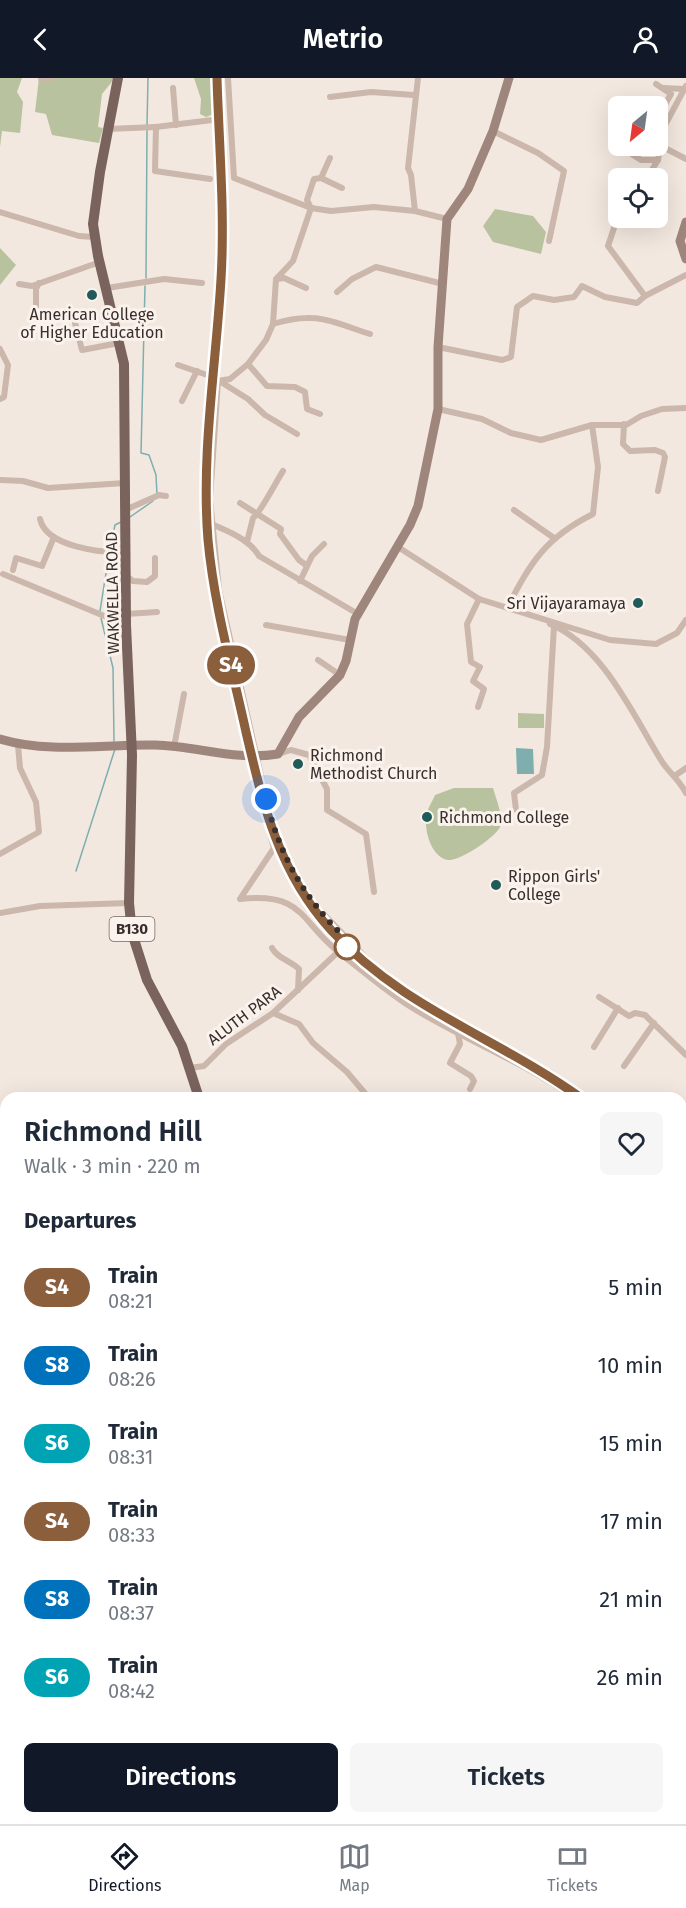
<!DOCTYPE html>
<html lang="en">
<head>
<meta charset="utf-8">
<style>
  :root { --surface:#fff; --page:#f6f6f7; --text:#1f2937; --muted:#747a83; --line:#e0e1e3; --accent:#111827 }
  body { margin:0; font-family:"Fira Sans",sans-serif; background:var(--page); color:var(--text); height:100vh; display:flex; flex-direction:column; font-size:22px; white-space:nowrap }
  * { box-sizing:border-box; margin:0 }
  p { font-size:20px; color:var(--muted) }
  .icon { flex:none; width:33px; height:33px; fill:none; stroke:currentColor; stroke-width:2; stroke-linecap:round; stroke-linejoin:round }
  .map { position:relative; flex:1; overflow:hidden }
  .details { position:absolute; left:0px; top:1014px; width:687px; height:732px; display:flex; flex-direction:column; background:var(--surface); border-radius:18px 18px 0 0; box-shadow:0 6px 24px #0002 }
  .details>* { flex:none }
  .badge { padding:0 12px; border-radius:20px; font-size:21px; line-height:39px }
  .needle { width:39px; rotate:209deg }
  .controls { position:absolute; left:608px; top:18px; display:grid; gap:12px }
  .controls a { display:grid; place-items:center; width:60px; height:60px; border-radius:9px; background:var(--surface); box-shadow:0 6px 24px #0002; font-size:30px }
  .you { position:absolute; width:30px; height:30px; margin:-15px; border:4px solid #fff; border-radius:50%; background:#1a73e8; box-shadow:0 0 0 9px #1a73e833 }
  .map>.badge { position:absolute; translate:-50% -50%; box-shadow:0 0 0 3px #fff }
  h2 { padding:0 24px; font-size:22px; line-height:54px }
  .round { display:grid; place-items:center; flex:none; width:63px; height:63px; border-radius:9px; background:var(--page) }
  .head { display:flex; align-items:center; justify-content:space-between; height:102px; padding:0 24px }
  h1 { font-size:28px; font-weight:600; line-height:45px }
  .button { display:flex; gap:12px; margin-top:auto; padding:12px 24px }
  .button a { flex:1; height:69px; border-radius:9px; background:var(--accent); color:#fff; font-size:24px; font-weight:600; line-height:69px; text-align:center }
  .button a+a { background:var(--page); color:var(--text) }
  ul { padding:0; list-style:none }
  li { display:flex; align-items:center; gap:18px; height:78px; padding:0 24px }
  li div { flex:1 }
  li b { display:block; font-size:22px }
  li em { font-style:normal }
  li .badge { min-width:66px; font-weight:700; text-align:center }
  header { display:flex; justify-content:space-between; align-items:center; height:78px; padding:0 24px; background:var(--accent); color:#fff; font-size:27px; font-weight:600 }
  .menu { display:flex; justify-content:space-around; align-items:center; height:84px; border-top:2px solid var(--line); background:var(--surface); font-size:16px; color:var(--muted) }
  .menu a { display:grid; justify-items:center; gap:3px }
  .menu .current { color:var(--accent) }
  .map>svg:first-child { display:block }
  .green { fill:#b9c29f }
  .water { fill:#7eafae }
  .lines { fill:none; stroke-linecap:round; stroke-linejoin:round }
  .stream { stroke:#7eafae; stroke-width:1.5 }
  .canal { stroke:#7eafae; stroke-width:5 }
  .street { stroke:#cbb7ab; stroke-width:6 }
  .secondary { stroke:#9f867c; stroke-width:9 }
  .primary { stroke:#7a635c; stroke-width:10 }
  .rail { stroke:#392e2a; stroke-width:1.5; stroke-dasharray:1.5 4.5; stroke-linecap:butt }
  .line-casing { stroke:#fff; stroke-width:14 }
  .line { stroke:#8b5e3c; stroke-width:9 }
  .walk { stroke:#392e2a; stroke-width:6; stroke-dasharray:0 10.8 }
  .poi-dot { fill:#205a59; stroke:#faf2ec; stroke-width:2 }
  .stop-dot { fill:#fff; stroke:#8b5e3c; stroke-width:3 }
  .labels { text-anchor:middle; stroke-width:6; stroke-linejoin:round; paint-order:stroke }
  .shield { fill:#faf2ec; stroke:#736964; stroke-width:1.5 }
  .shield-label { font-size:15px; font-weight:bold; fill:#392e2a }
  .poi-label { font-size:16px; fill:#392e2a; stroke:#faf2ec; text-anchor:start }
  .street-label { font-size:16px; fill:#392e2a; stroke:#faf2ec }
</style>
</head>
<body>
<header><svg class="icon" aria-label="back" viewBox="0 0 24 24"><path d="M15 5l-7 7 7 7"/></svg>Metrio<svg class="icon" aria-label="person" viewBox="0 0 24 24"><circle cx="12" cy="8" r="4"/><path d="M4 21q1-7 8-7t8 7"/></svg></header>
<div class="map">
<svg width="686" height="1746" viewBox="0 0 686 1746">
  <rect width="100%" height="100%" fill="#f3e8df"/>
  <!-- green -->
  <g class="green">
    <path d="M0,0H22L17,14L23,24L20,55L2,53L0,69Z"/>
    <path d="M39,0H115L102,16L98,49L103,50L99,65L52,57L46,36L35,34Z"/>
    <path d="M194,0H214V36L206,39L200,36L201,21Z"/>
    <path d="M495,131L533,138L546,154L541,176L493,164L483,148Z"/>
    <path d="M0,170L16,187L0,207Z"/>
    <path d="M518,635L544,636V650H518Z"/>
    <path d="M454,710H493C496,721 503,737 501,747C498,758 459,784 448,782C430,779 423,749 427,734C429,728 433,722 435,717Z"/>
    <path d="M681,1620H686V1746H657L660,1740H681Z"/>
    <path d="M0,1672L6,1674V1718H0Z"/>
  </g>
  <!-- water -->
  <path class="water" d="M516,670L533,671L534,696H517Z"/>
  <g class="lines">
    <!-- stream -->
    <g class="stream">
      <path d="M147,47L148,0"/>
      <path d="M146,200L147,52"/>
      <path d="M145,208L141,375L149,377L156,397L157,417"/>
      <path d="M130,439L153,423"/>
      <path d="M110,471L115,447L121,444"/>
      <path d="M100,533L109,476"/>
      <path d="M101,540L113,590L114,663"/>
      <path d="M76,793L115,671"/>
    </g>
    <!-- canal -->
    <path class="canal" d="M681,1569L686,1566"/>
    <!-- street -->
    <g class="street">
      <path d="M228,0L234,100L311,130L331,133L374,129L415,133L447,141"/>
      <path d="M41,1L51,0"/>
      <path d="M656,6L671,16L658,39"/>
      <path d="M173,10L176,47"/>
      <path d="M663,10L684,11"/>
      <path d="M330,19L371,14L414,17"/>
      <path d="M156,49L212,42"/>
      <path d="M108,51L156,49L155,93L210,101"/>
      <path d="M493,53L538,75L564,93L549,163"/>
      <path d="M614,60L618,66"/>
      <path d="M619,68L641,82H658"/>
      <path d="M661,68L686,81"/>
      <path d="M321,100L330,80"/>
      <path d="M647,100L658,82L664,49L686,8"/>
      <path d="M342,110L321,100L314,101L307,122L311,130L293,183L276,201L273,246L266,262L248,286L230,301L218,303L210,421L219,512L271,742L304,816L374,888L415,920L456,945L551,995L585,1020"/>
      <path d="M415,133L411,97L408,90L418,0"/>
      <path d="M0,134L79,158L94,159"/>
      <path d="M618,138L608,168L645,218"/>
      <path d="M277,201L284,200L306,210"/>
      <path d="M19,206L32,208L100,184"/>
      <path d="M107,210L164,201L202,205"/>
      <path d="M337,214L352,201L376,189L443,206"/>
      <path d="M36,230V211L39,205"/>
      <path d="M74,241L82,272L119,265"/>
      <path d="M273,246C315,233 330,243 370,256"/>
      <path d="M438,269L502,282L511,279L517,229L533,218L554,222L574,219L582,208L605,219L637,225L645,218L686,197"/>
      <path d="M0,271L8,287L4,319L0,321"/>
      <path d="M248,286L267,308L295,309L305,314L307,331L320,336"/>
      <path d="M178,287L213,299L248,321L265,337L297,356"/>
      <path d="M182,323L197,293"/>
      <path d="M438,331L482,341L511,355L541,362L592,347H626L641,338L662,331L686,330"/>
      <path d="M624,346L623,366L630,373L655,372L663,375L665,379L658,413"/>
      <path d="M0,402L23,403L48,410L125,405"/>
      <path d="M240,425L281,451L280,456L299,482L306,487"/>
      <path d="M125,432L159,417L166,418"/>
      <path d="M514,432L554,460"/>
      <path d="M40,441C46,469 102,475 125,474"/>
      <path d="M211,446C228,453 250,462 259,478L358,536"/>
      <path d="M247,464L253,440C259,437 277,402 283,393"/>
      <path d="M398,469L479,521L610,562L656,566L677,555L686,542"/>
      <path d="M13,492L16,480L42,488L54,459"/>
      <path d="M3,496L126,547"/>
      <path d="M126,498L133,503L147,504L155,498V480"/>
      <path d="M300,503L312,478L324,466"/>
      <path d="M507,530C531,484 545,460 593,436L598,389L592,347"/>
      <path d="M126,536L157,534"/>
      <path d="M550,546C603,568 633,637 661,682C668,694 678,700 686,715"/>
      <path d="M266,547L350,562"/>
      <path d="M318,582L340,597"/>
      <path d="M478,629L484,611L473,603L480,589L471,584L467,546L479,521"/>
      <path d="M174,669L184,616"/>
      <path d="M278,676L291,672L309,677L327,711V732L366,756L374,814"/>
      <path d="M249,680L274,770L240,821C306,814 300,845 341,876C364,894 386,913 411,929C464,962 521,982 574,1020"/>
      <path d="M676,697L686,690"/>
      <path d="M516,732L514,715L542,697L547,669L554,548"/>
      <path d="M0,776L39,754L36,724L20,690L18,667"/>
      <path d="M0,835L40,828L129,825"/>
      <path d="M272,870C277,880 291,883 299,891L298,912"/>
      <path d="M599,919L629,938L635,935L645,937L686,977"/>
      <path d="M273,935L299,946L313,965L347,994L369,1020"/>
      <path d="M458,955L460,966L450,985L471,998L474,1003L470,1011"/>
      <path d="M594,969L618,930"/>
      <path d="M624,988L654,945"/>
      <path d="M190,990L204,988L226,966L273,935L338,874"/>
      <path d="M681,1097L686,1101"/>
      <path d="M0,1100L6,1095"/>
      <path d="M681,1104L686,1108"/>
      <path d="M681,1146L686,1136"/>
      <path d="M0,1424L6,1412"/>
      <path d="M681,1563L686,1556"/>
      <path d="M681,1587L686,1594"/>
      <path d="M681,1620H686"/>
      <path d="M681,1645L686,1646"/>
      <path d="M0,1651L6,1652"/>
      <path d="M213,1740L217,1746"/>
      <path d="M604,1745L611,1740"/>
      <path d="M123,1746L125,1740"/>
    </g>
    <!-- secondary -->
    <g class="secondary">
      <path d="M686,144L680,163L686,181"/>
      <path d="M0,661C51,676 102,666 155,667C197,668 236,683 278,676L299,639L340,597L346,583L355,541L410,447L418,428L438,331V269L447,141L468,111L493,53L509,0"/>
      <path d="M0,1341L6,1343"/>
      <path d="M681,1380L686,1378"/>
      <path d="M681,1494L686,1511"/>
    </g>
    <!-- primary -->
    <g class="primary">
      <path d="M118,0L100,94L93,146L98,178L124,286L126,547L132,677L129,825L132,855L147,902L182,968L199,1020"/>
      <path d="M317,1740L318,1746"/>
    </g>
    <!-- rail -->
    <g class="rail">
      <path d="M217,0C219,67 225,135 221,201C216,287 200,376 208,462C214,527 232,590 246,654C264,730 279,798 335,857C409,934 498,960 581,1020"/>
      <path d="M681,1099L686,1103"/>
    </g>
  </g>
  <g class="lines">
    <!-- line casing -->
    <g class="line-casing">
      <path id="line" d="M217,0C219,67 225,135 221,201C216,288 201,375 208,462C214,527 232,590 246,654C263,727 279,795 331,852C402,930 498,960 581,1020"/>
    </g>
    <!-- line -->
    <use href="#line" class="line"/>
    <!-- walk -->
    <path class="walk" d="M266,721C280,780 305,821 348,863L347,869"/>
  </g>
  <!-- markers -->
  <g class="poi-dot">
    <circle cx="92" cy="217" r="6"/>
    <circle cx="638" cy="525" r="6"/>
    <circle cx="298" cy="686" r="6"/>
    <circle cx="427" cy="739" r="6"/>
    <circle cx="496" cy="807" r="6"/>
  </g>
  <circle class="stop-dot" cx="347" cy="869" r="12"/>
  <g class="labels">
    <!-- shield labels -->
    <rect class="shield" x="109.5" y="839" width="45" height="24" rx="4.5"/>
    <g class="shield-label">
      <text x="132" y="856">B130</text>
    </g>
    <!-- poi labels -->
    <g class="poi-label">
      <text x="92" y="242" text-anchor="middle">American College<tspan x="92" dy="18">of Higher Education</tspan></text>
      <text x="626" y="531" text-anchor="end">Sri Vijayaramaya</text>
      <text x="310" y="683">Richmond<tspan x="310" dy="18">Methodist Church</tspan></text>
      <text x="439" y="745">Richmond College</text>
      <text x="508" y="804">Rippon Girls'<tspan x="508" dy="18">College</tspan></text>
    </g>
    <!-- street labels -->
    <g class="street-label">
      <text transform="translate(112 515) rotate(-91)" y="6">WAKWELLA ROAD</text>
      <text transform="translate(244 937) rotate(-37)" y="6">ALUTH PARA</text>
    </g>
  </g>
</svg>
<div class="controls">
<a><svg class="needle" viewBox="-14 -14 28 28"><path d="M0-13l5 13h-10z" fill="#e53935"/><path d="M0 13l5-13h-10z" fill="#747a83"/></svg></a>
<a><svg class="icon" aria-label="locate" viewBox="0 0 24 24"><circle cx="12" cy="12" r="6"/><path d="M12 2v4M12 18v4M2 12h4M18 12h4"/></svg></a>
</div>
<div class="you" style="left:266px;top:721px"></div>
<b class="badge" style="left:231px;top:587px;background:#8b5e3c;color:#fff">S4</b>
<section class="details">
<div class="head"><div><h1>Richmond Hill</h1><p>Walk · 3 min · 220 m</p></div><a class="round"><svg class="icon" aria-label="heart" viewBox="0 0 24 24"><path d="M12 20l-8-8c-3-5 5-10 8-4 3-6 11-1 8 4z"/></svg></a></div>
<h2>Departures</h2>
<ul>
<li><span class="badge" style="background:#8b5e3c;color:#fff">S4</span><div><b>Train</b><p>08:21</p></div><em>5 min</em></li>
<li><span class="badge" style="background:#0072bc;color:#fff">S8</span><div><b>Train</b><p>08:26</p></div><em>10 min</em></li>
<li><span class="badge" style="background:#00a3b4;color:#fff">S6</span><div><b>Train</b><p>08:31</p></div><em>15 min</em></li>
<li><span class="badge" style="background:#8b5e3c;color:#fff">S4</span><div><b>Train</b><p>08:33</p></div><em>17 min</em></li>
<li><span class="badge" style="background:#0072bc;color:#fff">S8</span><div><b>Train</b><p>08:37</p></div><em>21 min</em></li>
<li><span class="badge" style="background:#00a3b4;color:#fff">S6</span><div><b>Train</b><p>08:42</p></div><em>26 min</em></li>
</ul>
<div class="button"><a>Directions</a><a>Tickets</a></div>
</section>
</div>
<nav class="menu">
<a class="current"><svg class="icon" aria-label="directions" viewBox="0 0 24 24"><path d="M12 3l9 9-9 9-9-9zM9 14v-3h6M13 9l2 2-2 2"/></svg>Directions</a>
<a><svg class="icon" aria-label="map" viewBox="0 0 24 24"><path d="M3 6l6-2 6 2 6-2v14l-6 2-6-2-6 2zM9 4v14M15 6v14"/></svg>Map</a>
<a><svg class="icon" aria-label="tickets" viewBox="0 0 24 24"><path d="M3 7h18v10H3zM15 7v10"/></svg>Tickets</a>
</nav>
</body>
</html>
